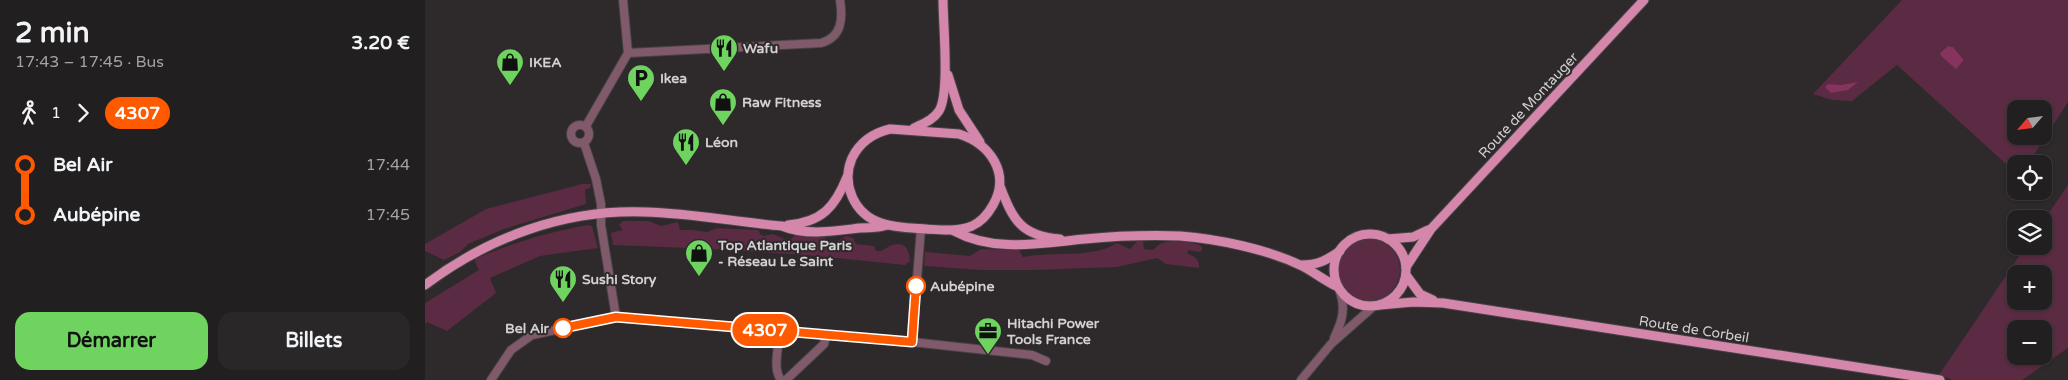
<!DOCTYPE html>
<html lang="fr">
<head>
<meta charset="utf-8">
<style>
  :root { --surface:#221f20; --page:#2a2729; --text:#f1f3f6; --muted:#a2a2a5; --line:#3f3d3e; --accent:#6fd360 }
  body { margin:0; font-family:"Varela Round",sans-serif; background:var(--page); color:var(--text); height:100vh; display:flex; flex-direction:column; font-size:19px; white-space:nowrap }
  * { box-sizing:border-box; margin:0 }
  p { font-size:16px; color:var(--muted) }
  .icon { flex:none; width:28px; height:28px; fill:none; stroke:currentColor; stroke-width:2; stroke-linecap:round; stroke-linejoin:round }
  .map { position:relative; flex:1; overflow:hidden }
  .panel { display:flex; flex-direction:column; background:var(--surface); width:425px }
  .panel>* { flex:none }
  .badge { padding:0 10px; border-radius:16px; font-size:18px; line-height:32px }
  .needle { width:32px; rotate:242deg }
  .fabs { position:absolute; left:1582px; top:100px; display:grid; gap:10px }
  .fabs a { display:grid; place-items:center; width:45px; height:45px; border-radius:10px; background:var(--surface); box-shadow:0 1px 4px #0004,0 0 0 1px var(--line); font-size:25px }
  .map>.badge { position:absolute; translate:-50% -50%; box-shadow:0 0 0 2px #fff }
  .legs { display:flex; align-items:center; gap:8px; height:55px; padding:0 15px; font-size:16px }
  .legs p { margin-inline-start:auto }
  .summary { display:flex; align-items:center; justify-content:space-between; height:85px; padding:0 15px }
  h1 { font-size:28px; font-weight:800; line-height:38px }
  .button { display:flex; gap:10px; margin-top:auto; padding:10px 15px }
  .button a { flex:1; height:58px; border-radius:15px; background:var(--accent); color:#111; font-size:20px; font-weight:800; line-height:58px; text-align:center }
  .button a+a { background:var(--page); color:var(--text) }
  ul { padding:0 15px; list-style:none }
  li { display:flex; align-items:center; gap:18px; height:50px; font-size:19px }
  li i { display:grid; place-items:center; width:8px; height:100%; margin:0 6px; background:currentColor }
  li i::after { content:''; width:12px; height:12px; margin:-6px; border:4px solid; border-radius:50%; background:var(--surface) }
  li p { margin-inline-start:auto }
  li:first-child i { background:linear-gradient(#0000 50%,currentColor 0) }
  li:last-child i { background:linear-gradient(currentColor 50%,#0000 0) }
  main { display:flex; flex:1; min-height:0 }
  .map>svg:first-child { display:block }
  .green { fill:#5a2b42; fill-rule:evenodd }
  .water { fill:#86335e }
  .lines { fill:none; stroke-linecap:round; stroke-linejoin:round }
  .minor-casing { stroke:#484446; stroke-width:10 }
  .major-casing { stroke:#484446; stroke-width:11 }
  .minor { stroke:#805a6b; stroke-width:8 }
  .major { stroke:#d587ab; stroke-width:9 }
  .line-1-casing { stroke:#fff; stroke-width:11 }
  .line-1 { stroke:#ff5a00; stroke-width:8 }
  .stop-1-dot { fill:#fff; stroke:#ff5a00; stroke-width:2.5 }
  .labels { text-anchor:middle; stroke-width:4; stroke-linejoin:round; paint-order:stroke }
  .poi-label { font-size:14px; font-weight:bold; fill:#d3d0d1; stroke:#2e292b; text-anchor:start }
  .street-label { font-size:14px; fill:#d3d0d1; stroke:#2e292b }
  .stop-label { font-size:14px; font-weight:bold; fill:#d3d0d1; stroke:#2e292b; text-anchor:start }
</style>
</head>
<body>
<main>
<section class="panel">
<div class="summary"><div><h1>2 min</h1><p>17:43 – 17:45 · Bus</p></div><b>3.20 €</b></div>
<div class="legs"><svg class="icon" aria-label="walk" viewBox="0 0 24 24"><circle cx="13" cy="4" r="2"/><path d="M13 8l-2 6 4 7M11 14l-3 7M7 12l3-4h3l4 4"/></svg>1<svg class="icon" aria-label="forward" viewBox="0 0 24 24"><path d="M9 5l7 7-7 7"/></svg><b class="badge" style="background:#ff5a00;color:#fff">4307</b></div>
<ul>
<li><i style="color:#ff5a00"></i><b>Bel Air</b><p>17:44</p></li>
<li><i style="color:#ff5a00"></i><b>Aubépine</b><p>17:45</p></li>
</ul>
<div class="button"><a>Démarrer</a><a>Billets</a></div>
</section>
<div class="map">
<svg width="1643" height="380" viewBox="0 0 1643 380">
  <rect width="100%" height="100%" fill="#2e292b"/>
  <!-- green -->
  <g class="green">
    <path d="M1477,0H1643V102L1603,164H1591V173L1472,65L1427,101L1407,100L1388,94ZM1524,46L1528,47L1539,60L1531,68L1516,56L1515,53ZM1591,109H1619V136H1591Z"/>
    <path d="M157,184H166L165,188L160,190L161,204L79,229L43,244L35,252L19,260L0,251V244L61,209Z"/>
    <path d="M1643,185V348L1597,380H1528L1514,375L1601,246H1619V220ZM1591,274H1619V301H1591ZM1591,329H1619V356H1591Z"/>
    <path d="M198,221H224L236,226L253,222L255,230H267L282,232L292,228L334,230L335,234L339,236L348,234L364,241L372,233L399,236L401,240C410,244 413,241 421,236L428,238L431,244L449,246L451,251H457C470,241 484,240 485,261L480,265L381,255L287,249L188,245L186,234L188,232L198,230L194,225Z"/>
    <path d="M162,225L167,226L173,248L115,256L65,278L71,293L22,331L2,322L0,324V303L54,270L50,262V259C90,242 120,233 162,225Z"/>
    <path d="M714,239L718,241L719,249L728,250C731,247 734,244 738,243C746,240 771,241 777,247V251L773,252L764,250L762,253C768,256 775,259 774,268L741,264L732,258L692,267L609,270H556L499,266L500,252L545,256L556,249L594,250L598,257C626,251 667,259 692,243L705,249Z"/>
    <circle cx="944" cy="270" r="31"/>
  </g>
  <!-- water -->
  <g class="water">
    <path d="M1523,46L1528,47L1539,60L1531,69L1516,56L1515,53Z"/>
    <path d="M1433,82L1423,90L1406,93L1400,87L1403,84L1416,85Z"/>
  </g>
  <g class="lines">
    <!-- minor casing -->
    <g class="minor-casing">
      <g id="minor">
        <path d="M203,53L396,43C417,37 418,19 415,0"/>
        <circle cx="155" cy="134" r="9"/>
        <path d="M161,126L203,53L198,0"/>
        <path d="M159,143L171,179L176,204V225L191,317"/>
        <path d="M355,332C354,345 347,369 356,380"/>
        <path d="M909,338C918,320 921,308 914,289"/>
        <path d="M487,342L496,228"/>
        <path d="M66,380L86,350L107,335L191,317L487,342L607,355L621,361"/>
        <path d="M361,380L399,344L401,336"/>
        <path d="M876,380L906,344L949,306"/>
      </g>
    </g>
    <!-- major casing -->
    <g class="major-casing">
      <g id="major">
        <path d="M523,75L534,110L555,142"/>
        <path d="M489,128C499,123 508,120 514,111C525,93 518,24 518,0"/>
        <path d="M465,129L534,134C565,144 586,173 568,205C563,214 556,222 547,226C532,232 517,230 501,229C487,228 470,228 456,223C429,214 416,184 427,158C435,142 448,133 465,129Z"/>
        <path d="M575,186C588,220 596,236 635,239"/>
        <path d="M363,225C397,222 410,207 422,177"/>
        <path d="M529,231C570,253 616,243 660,239C691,236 723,235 755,236C793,239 842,249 877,266C889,272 900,281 913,287"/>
        <circle cx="945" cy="270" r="36"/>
        <path d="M963,239L988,237L1003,230"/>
        <path d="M877,265C893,265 902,260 915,251"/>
        <path d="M981,267L1006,229L1219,0"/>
        <path d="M981,275L995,294L1008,300"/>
        <path d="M0,285C64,237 140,209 220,212C266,213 311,222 357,226C381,236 410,231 435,228C444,227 453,229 462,225"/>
        <path d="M955,305L988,302L1018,303L1515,380"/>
      </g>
    </g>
    <!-- minor -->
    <use href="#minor" class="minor"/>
    <!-- major -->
    <use href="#major" class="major"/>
  </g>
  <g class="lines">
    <!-- line-1 casing -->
    <g class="line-1-casing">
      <path id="line-1" d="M138,328L191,317L487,342L491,286"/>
    </g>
    <!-- line-1 -->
    <use href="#line-1" class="line-1"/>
  </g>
  <!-- icons -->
  <defs>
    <g id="restaurant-pin" transform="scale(1.4375)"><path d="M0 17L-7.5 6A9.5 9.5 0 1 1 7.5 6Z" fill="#6fd360" stroke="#2e292b"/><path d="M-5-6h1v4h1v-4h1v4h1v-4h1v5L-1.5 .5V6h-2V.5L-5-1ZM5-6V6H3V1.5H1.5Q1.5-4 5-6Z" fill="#111"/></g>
    <g id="shop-pin" transform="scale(1.4375)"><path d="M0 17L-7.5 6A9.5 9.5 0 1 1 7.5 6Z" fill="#6fd360" stroke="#2e292b"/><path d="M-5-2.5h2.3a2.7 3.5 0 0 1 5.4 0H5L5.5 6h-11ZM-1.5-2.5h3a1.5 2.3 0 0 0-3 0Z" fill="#111"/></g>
    <g id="parking-pin" transform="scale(1.4375)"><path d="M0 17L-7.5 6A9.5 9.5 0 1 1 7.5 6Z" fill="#6fd360" stroke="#2e292b"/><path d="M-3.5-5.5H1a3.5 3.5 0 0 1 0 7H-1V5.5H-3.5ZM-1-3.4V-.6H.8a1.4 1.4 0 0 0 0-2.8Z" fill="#111"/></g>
    <g id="office-pin" transform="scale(1.4375)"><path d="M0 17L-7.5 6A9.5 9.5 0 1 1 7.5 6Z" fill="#6fd360" stroke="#2e292b"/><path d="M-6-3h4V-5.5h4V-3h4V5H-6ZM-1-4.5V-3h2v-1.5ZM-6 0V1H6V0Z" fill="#111"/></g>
  </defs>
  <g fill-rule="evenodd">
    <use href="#restaurant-pin" x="299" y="48"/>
    <use href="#shop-pin" x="85" y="62"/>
    <use href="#parking-pin" x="216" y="78"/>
    <use href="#shop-pin" x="298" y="102"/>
    <use href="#restaurant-pin" x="261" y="142"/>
    <use href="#shop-pin" x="274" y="253"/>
    <use href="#restaurant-pin" x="138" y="279"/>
    <use href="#office-pin" x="563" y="331"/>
  </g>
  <!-- markers -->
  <g class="stop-1-dot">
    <circle cx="491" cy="286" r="9"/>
    <circle cx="138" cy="328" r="9"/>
  </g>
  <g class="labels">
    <!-- poi labels -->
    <g class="poi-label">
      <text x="318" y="53">Wafu</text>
      <text x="104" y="67">IKEA</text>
      <text x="235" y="83">Ikea</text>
      <text x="317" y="107">Raw Fitness</text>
      <text x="280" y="147">Léon</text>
      <text x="293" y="250">Top Atlantique Paris<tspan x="293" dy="16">- Réseau Le Saint</tspan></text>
      <text x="157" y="284">Sushi Story</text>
      <text x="582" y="328">Hitachi Power<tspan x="582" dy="16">Tools France</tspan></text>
    </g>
    <!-- street labels -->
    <g class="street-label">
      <text transform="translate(1103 105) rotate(-47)" y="5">Route de Montauger</text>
      <text transform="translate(1269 329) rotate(9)" y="5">Route de Corbeil</text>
    </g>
    <!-- stop labels -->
    <g class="stop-label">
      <text x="505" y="291">Aubépine</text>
      <text x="124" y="333" text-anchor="end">Bel Air</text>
    </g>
  </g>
</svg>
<div class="fabs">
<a><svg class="needle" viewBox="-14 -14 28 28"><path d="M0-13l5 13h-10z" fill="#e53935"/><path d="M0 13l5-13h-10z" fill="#a2a2a5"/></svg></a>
<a><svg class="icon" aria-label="locate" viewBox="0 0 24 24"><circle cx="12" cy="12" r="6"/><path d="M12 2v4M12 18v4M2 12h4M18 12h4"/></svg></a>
<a><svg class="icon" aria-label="layers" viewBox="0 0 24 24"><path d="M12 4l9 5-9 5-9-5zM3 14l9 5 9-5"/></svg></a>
<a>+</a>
<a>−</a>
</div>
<b class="badge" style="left:340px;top:330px;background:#ff5a00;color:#fff">4307</b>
</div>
</main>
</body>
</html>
